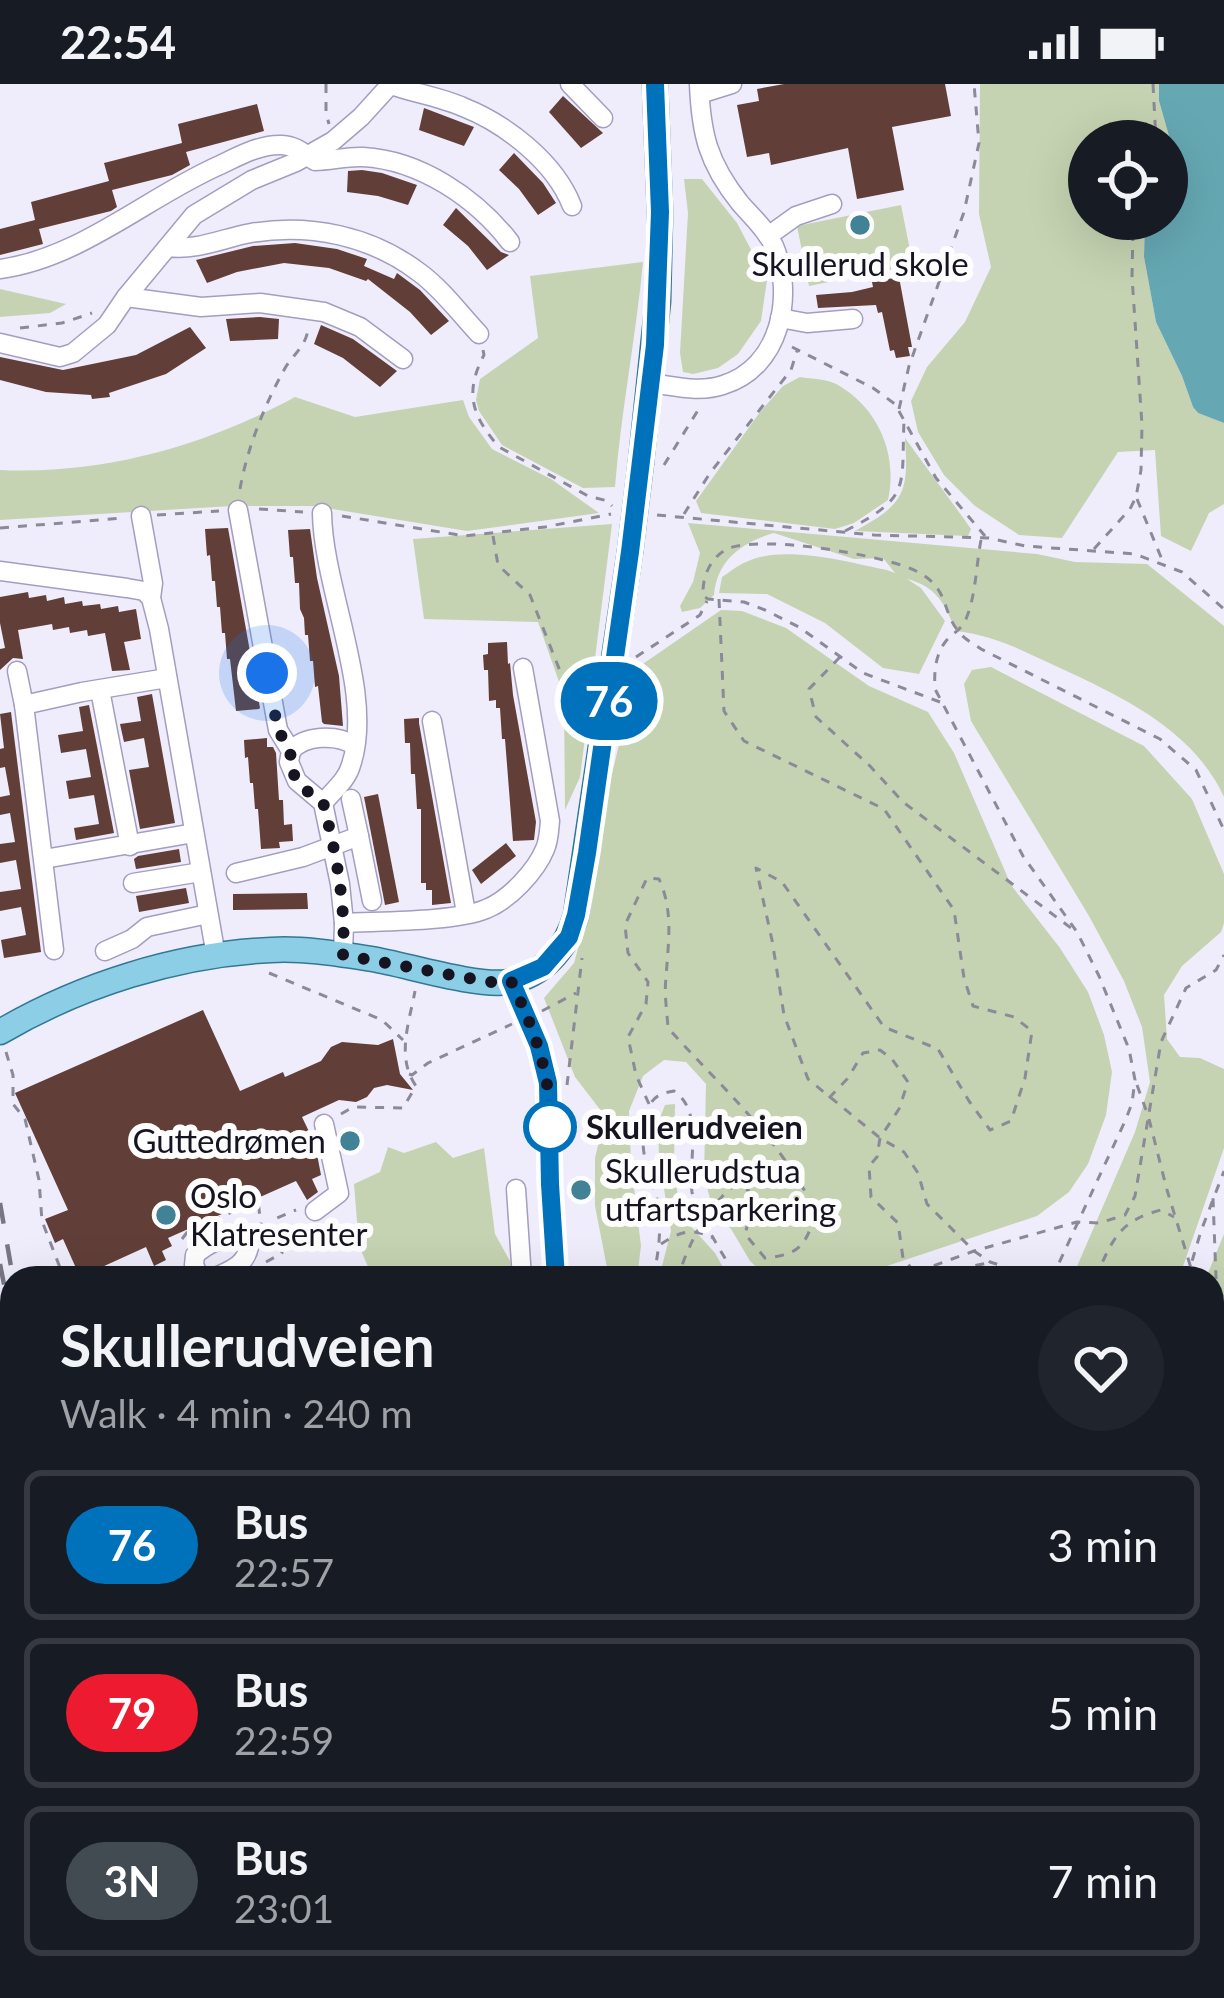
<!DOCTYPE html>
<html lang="en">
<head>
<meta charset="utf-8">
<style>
  :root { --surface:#171b24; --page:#20242c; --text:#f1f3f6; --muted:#9ea1a6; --line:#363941 }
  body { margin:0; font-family:Lato,sans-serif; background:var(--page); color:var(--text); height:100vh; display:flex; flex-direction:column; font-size:45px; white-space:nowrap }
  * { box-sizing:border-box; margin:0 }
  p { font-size:39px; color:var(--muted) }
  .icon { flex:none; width:66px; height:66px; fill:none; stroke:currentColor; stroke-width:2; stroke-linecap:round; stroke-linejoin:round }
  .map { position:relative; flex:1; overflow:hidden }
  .sheet { position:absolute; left:0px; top:1182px; width:1224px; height:732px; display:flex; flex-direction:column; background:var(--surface); border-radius:36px 36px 0 0; box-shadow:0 12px 48px #0002 }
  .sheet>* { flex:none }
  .badge { padding:0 24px; border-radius:39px; font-size:42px; line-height:78px }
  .buttons { position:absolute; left:1068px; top:36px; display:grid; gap:24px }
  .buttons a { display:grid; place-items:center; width:120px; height:120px; border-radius:50%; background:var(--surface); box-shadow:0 12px 48px #0002; font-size:60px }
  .you { position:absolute; width:60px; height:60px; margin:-30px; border:9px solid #fff; border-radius:50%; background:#1a73e8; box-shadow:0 0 0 18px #1a73e833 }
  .map>.badge { position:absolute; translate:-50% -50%; box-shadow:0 0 0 6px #fff }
  .round { display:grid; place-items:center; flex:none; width:126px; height:126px; border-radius:63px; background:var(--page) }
  .head { display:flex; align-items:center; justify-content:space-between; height:204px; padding:0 60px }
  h1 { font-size:57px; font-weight:700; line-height:90px }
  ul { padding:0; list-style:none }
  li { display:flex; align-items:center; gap:36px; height:150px; margin:0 24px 18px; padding:0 36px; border:6px solid var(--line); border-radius:18px }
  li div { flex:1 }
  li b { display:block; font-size:45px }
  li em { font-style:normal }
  li .badge { min-width:132px; font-weight:700; text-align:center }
  .status { display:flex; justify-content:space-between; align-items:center; height:84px; padding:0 60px; background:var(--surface); direction:ltr }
  .status svg { height:33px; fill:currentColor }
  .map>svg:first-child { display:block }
  .green { fill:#c5d3b2 }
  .water { fill:#65a8b3 }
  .building { fill:#613f38 }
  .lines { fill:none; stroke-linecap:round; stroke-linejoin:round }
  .minor-casing { stroke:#a39ec0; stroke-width:21 }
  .major-casing { stroke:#317896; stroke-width:27 }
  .path { stroke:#8c8a98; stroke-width:3; stroke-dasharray:9 9; stroke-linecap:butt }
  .minor { stroke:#fff; stroke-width:18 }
  .major { stroke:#8ccee6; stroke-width:24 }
  .rail { stroke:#787683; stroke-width:4.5; stroke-dasharray:21 21; stroke-linecap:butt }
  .major-bridge-casing { stroke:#317896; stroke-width:27; stroke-linecap:butt }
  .major-bridge { stroke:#8ccee6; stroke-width:24 }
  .line-casing { stroke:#fff; stroke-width:27 }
  .line { stroke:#0072bc; stroke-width:18 }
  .walk { stroke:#161421; stroke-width:12; stroke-dasharray:0 21.6 }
  .poi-dot { fill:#428296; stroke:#fdfdfd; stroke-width:4.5 }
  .stop-dot { fill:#fff; stroke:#0072bc; stroke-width:6 }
  .labels { text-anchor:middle; stroke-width:12; stroke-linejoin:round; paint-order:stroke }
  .poi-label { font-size:33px; fill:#161421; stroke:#fdfdfd; text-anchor:start }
  .stop-label { font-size:33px; font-weight:bold; fill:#161421; stroke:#fdfdfd; text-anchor:start }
</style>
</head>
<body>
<div class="status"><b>22:54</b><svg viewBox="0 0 49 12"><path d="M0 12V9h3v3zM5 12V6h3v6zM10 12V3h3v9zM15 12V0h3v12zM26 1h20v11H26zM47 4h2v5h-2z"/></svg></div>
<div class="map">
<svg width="1224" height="1914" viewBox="0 0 1224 1914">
  <rect width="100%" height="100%" fill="#efedfc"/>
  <!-- green -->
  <g class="green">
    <path d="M980,0H1159V17L1169,52L1167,57H1089V135H1145L1144,173L1156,238L1182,292L1193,323L1198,329L1224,339V420L1209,429L1191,467L1161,452L1155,366L1118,368L1062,454L1019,451L975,422L944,391L918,348L911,317L927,283L965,238L991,183L979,130Z"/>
    <path d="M684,95H702L737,139L767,196L761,237L738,270L718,284L693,290L683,288L680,269L688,129Z"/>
    <path d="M901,121L913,181L809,202L797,142Z"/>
    <path d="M643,178C636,253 621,327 615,403L583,404L502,361L479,327L476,316L480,295L538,254L530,192Z"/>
    <path d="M0,205L66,220L50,229L0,233Z"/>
    <path d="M800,293C812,295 828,295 838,301C879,325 898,371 888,416L854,439L835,445L701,429L696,417L760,328L783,302Z"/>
    <path d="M295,313L355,333L463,316L469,333L492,365L551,395L599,429L467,447L314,422H232L0,436V386C103,391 205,362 295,313Z"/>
    <path d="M905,354L964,435L971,445L968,452L855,447C904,420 909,410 905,354Z"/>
    <path d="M688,439L1037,470L1075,478L1147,480L1224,542V713C1194,647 1123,613 1060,584C1023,567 997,552 956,547C944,519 937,503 907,495L921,504L945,537L919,590L883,584L825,539L767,510L719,509L722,493C730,488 738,481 746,478C784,460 847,478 887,486L895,489L883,474L854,475L774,449C742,458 717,476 714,511L700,524L682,528L680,522L693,498L700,469Z"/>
    <path d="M612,440L580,693L565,726L564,612L538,538L424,535L413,455Z"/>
    <path d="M721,526L742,527L786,544L869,602L928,628L954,669L1011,801L1060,864L1088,908L1104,951L1112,988L1106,1031L1088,1080L1069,1108L1037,1132L851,1194H768L750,1177L731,1145L712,1122L704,1092L706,1000L686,978L664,976L643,992L629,1027L631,1079L641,1162L637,1194H609L595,1122V1074L605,1032L575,993L544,914L574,879L588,829L608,707L637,584Z"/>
    <path d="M991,583L1144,662L1192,715L1224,790V839L1221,848L1182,882L1164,911L1167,955L1180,973L1200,974L1224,985V1064L1179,1194H1072L1135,1048L1150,998L1142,943L1124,897L1089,832L971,637L964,600L972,586Z"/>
    <path d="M675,1020L674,1084L679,1120L686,1137L715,1169L729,1194H659L671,1147L659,1075L658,1039L665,1021Z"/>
    <path d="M436,1058L453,1074L484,1064L495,1150L510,1177L513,1194H373L359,1162L354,1100L380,1088L388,1063L404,1069Z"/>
    <path d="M1224,1150V1754L1218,1755L1212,1750V1194H1206Z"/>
    <path d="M1072,1902H1184L1185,1914H1073Z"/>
  </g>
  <!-- water -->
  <path class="water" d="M1159,0H1224V339L1198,329L1193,323L1182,292L1156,238L1144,173L1145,135H1167V57L1169,52L1159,17Z"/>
  <!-- building -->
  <g class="building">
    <path d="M784,0H945L951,32L892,43L904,106L857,115L848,64L771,81L769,69L747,73L737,21L759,17L757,5Z"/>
    <path d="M563,12L603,49L581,64L549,28Z"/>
    <path d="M257,20L264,47L186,68L190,81L172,91L112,106L117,123L111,127L39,145L43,160L0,171V145L35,136L31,118L109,97L104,79L182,59L178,40Z"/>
    <path d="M424,24L474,43L464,62L419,46Z"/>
    <path d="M514,69L543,99L556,119L538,131L519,105L499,86Z"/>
    <path d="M362,86L382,89L417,101L408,121L378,112L347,108L348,87Z"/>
    <path d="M456,124L501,168L509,171L487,186L468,162L443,141Z"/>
    <path d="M295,159L337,165L367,175L364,182L394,195L397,189L420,206L449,237L431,251L410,228L368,195L366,197L329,184L284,179L237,188L207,199L196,176L253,162Z"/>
    <path d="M899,193L912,263H908L910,272L896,274L894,266L890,267L882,228L878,229L876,221L818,224L816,211L852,208L873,203L872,198Z"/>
    <path d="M260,233L279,235L278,255L230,257L226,235Z"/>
    <path d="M321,241L353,255L397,287L380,303L343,274L314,260Z"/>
    <path d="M190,243L206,264L166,290L109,309L110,313L92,315L91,311L46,308L0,296V273L63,286L136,271Z"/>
    <path d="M228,444L260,624L259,625L236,627L230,575H227L225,549H222L220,523H217L215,497H212L210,471L207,472L205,445Z"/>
    <path d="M310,445L317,494L339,592L343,642L324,640L322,638L318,602L315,603L313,577H310L308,551H305L304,534L300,525L299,499H295L293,473H290L288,446Z"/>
    <path d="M28,508L29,514L46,511L47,517L64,513L65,520L82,517L83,522L100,520L101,525L118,522L119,528L136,525L141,555L124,558L130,586L112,587L105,549L88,552L87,546L70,549L69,543L53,546L52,540L18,546L23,575L13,574L0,586V565L5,564L0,539V513Z"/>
    <path d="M507,558L508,580L510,579L513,611L536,738L534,756L513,757L505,655H502L500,624H496V616L489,617L488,586H484L483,571L488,570V559Z"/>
    <path d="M152,610L175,739L140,745L129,686L149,683L144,654L124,658L120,640L141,637L137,613Z"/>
    <path d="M89,621L114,749L76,756L74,744L99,740L94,711L69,715L66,697L91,693L86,665L61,669L58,651L83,647L79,623Z"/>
    <path d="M11,628L41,868L4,874L1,856L26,851L21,823L0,827V808L21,805L16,776L0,779V760L15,758L10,729L0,731V713L10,711L5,683L0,684V665L4,664L0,630Z"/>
    <path d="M419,634V639L451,819L432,821V806H426V799H421V725H417L415,690H411L410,659H405L404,635Z"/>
    <path d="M267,654V663H273L276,669L279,716H283L284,741L292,740L293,757L279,758L280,764L261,765L258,725H255L253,699H250L248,673L245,674L244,656Z"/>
    <path d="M378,710L399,818L385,821L364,713Z"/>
    <path d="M506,759L516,772L481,800L472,786Z"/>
    <path d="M179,765L181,778L136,785L134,775L138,772Z"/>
    <path d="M186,804L189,819L139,828L136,812Z"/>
    <path d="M307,809L308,825L233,826V810Z"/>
    <path d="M203,926L240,1007L283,988L285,993L321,977L331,963L342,958L378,961L393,955L400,990L413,1006L387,1001L374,1004L367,1013L356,1018L339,1016L302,1033L315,1060L321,1091L312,1095L318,1108L307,1116L296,1097L168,1154L172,1162L162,1167L166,1176L154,1182L146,1163L80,1193L63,1155L55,1159L45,1135L68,1126L15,1009Z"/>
  </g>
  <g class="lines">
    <!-- minor casing -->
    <g class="minor-casing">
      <g id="minor">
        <path d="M570,0L603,34"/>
        <path d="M391,1C414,9 440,13 463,23C506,40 555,78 572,122"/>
        <path d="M700,10L732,0"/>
        <path d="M768,152L796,132L832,120"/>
        <path d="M168,163C197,167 223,154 251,149C310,139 372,152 420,189C443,206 460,230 479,250"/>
        <path d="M0,185C81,174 147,113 220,81C239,72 260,60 282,61C297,62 303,69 315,77C331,77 347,72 363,73C420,76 476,114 510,158"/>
        <path d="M126,213L201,223L260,219L324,228L360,243L403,275"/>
        <path d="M780,234L807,239L853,235"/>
        <path d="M0,259L60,273L73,269L107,241L126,213L194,131L252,96L296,78L333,57L361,33L391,0"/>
        <path d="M650,299C675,302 699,309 723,301C780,284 795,212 774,162C766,145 752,133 740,119C708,79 701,50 699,0"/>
        <path d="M238,426L278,646L291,667L289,678L297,697L323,719L340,800L344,839L343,871"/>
        <path d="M322,429C323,505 375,610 351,681C347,696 333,707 323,719"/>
        <path d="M141,432L153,499L151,514L159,545L216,872"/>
        <path d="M0,487L127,504L144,507L151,514"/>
        <path d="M17,587L24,621"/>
        <path d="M100,606L130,762"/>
        <path d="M432,637L466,829"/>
        <path d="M291,667C304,651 336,650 354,661"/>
        <path d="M359,752L372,817"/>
        <path d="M44,775L194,749"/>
        <path d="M236,789L303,773L359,752L351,715"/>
        <path d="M133,799L201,788"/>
        <path d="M344,839C380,837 455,838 486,825C509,816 536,787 545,765C549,756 549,746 550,737L523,584"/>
        <path d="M54,866L24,621L82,608L167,594"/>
        <path d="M105,867L132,855L147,843L208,830"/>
        <path d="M511,897L539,962L548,999L550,1100L556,1194"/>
        <path d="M516,1105L522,1194"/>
        <path d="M315,1127L339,1109L324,1040"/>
        <path d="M200,1194L194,1181L195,1171C207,1160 227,1150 243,1153L249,1163C245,1182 230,1186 214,1194"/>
        <path d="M0,1359L12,1415"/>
        <path d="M0,1604L12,1594"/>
        <path d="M0,1686L12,1683"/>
        <path d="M1212,1777L1224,1781"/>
        <path d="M1212,1855L1224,1858"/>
        <path d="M220,1902L223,1914"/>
        <path d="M812,1902L817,1914"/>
        <path d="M245,1914L264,1902"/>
        <path d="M526,1914L529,1902"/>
      </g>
    </g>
    <!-- major casing -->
    <g class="major-casing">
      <g id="major">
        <path d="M641,378L658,217L660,128L655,0"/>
        <path d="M0,948C80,901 178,870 271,866C304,864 339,870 372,875C407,881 476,903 508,898C543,892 567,864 576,831L630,468"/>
      </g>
    </g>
    <!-- path -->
    <g class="path">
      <path d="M326,0V29L329,40"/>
      <path d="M1153,0L1156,57"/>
      <path d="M20,244L62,239L92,229"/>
      <path d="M792,263L873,304L895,320L936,394L985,452"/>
      <path d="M483,266L484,271C464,309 472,332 499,363L588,412L608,417L612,422"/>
      <path d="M899,325L909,282L964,128L979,59L974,0"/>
      <path d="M664,381L700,323"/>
      <path d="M240,405C247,365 264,322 284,286C292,271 306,263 308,245"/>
      <path d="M1137,415L1163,478"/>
      <path d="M259,425L303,428"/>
      <path d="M684,430L710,389L791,286L797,267"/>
      <path d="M157,431L219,427"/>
      <path d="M657,431L874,451L989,454L1025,462L1135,470L1182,488L1224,525"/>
      <path d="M342,432L465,452L545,443L611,430"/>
      <path d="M0,444L124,434"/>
      <path d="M845,447C912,413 901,404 904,336"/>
      <path d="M493,452L498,481L530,511L564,597"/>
      <path d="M981,456C976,482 976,511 966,535C961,546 953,549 946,557C935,571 934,588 935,605L1023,772L1077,848L1099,892L1129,965L1135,996L1132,1019L1126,1035L1052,1194"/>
      <path d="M1094,465L1130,425L1136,413L1141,386L1142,341L1132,193L1133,145L1135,135"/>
      <path d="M719,515L724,627L744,657L884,725L954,826L964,894L973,922L1014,933L1032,947L1025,994L1011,1037L990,1046L969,1017L938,965L884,943L782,798L756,784L772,856L784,931L808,995L880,1054L904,1068L918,1089L927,1120L974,1167L990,1178L1018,1187L1030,1194"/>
      <path d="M636,573L700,531L707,517"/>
      <path d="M840,573L809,605L816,633L870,682L903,718L1071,844"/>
      <path d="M940,618L863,589L799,543L765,526L744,518L708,515L703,512C702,493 710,474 727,465C759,450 887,471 918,488C950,505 941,527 959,548C964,555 974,560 981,565L1160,655L1196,686L1224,746"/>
      <path d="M269,889L382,936L403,956"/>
      <path d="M542,927L576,909"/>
      <path d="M6,968L13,991V1020L25,1035L39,1096L42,1137L64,1194"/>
      <path d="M409,990L412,991L428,979L512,940"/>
      <path d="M567,1001L582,874"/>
      <path d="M1137,1001L1146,1026"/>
      <path d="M829,1014L848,994L863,969L880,966L892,975L908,998L899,1025L880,1054L877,1073L869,1082L871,1113L898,1139L903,1174L915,1189L929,1191L988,1179"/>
      <path d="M649,1020L636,991L628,953L646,920L648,898L628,869L625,841L647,794L659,795C674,828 668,859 666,894C664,910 667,927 668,944C722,1004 779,1053 816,1128C806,1160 801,1171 765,1174L745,1150L754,1118L748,1106L735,1101C708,1121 687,1162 678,1194"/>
      <path d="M341,1030L353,1023L403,1024L416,1002C396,974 409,939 415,907"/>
      <path d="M1149,1035L1167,1106L1191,1184"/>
      <path d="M182,1155L188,1147L258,1117L262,1149"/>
      <path d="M661,1160C679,1148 692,1143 712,1154"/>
      <path d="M282,1163L293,1151"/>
      <path d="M266,1178L282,1169L277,1134L296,1126"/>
      <path d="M653,1194C658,1172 661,1151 659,1128C655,1092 637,1077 645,1037C649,1017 654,1010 674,1007C704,1027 688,1077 692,1108C695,1126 726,1176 737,1194"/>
      <path d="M900,1194L974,1167L1077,1138L1099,1139L1125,1131L1135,1112L1161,958L1186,904L1216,886L1224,871"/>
      <path d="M1095,1194C1113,1156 1118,1137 1161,1126L1174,1133"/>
      <path d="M1187,1194L1201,1147L1224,1087"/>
      <path d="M1212,1231L1216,1194L1213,1114"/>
      <path d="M0,1274L12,1287"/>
      <path d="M1212,1347L1224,1354"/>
      <path d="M1212,1467L1224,1457"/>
      <path d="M0,1500L5,1499"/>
      <path d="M0,1537L12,1529"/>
      <path d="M1212,1644L1224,1637"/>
      <path d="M1212,1705L1224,1690"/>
      <path d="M0,1845L12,1855"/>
      <path d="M0,1866L12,1863"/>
      <path d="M1,1890L12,1887"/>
      <path d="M157,1902L162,1914"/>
      <path d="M883,1902L887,1914"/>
      <path d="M1058,1902L1060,1914"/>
    </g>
    <!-- minor -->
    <use href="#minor" class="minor"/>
    <!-- major -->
    <use href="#major" class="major"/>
    <!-- rail -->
    <g class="rail">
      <path d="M0,1119L13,1194"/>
      <path d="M0,1180L12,1241"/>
      <path d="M193,1902L197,1914"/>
    </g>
    <!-- major-bridge casing -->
    <g class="major-bridge-casing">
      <path id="major-bridge" d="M630,468L641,378"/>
    </g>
    <!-- major-bridge -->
    <use href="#major-bridge" class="major-bridge"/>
  </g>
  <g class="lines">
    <!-- line casing -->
    <g class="line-casing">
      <path id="line" d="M556,1194L550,1100L548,999L539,962L511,897L543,883L569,853L576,831L587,769L630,468L655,261L660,128L655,0"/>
    </g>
    <!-- line -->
    <use href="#line" class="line"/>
    <!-- walk -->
    <path class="walk" d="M267,589L278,646L291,668L289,678L292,688L304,705L323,718C336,769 346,819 343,871L490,898L511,897C534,945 551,989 550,1043"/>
  </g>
  <!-- markers -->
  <g class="poi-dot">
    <circle cx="860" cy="141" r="12"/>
    <circle cx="350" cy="1057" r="12"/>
    <circle cx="581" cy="1106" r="12"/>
    <circle cx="166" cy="1131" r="12"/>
  </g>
  <circle class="stop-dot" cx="550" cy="1043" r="24"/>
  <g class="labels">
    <!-- poi labels -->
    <g class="poi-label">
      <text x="860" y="192" text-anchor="middle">Skullerud skole</text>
      <text x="326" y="1069" text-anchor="end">Guttedrømen</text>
      <text x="605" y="1099">Skullerudstua<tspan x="605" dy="38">utfartsparkering</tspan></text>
      <text x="190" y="1124">Oslo<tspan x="190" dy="38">Klatresenter</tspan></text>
    </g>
    <!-- stop labels -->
    <g class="stop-label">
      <text x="586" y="1055">Skullerudveien</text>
    </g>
  </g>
</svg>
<div class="buttons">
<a><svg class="icon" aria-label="locate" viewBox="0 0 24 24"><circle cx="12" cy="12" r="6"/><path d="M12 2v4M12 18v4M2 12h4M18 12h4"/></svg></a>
</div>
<div class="you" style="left:267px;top:589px"></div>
<b class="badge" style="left:609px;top:617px;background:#0072bc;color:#fff">76</b>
<section class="sheet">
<div class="head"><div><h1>Skullerudveien</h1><p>Walk · 4 min · 240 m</p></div><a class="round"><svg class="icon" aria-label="heart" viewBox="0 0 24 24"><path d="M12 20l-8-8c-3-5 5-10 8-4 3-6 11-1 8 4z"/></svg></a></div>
<ul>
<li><span class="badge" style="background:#0072bc;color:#fff">76</span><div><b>Bus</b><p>22:57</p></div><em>3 min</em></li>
<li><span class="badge" style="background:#ed1b2f;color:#fff">79</span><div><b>Bus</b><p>22:59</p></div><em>5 min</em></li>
<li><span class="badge" style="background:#424a52;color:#fff">3N</span><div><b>Bus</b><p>23:01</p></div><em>7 min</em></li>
</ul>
</section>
</div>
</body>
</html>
